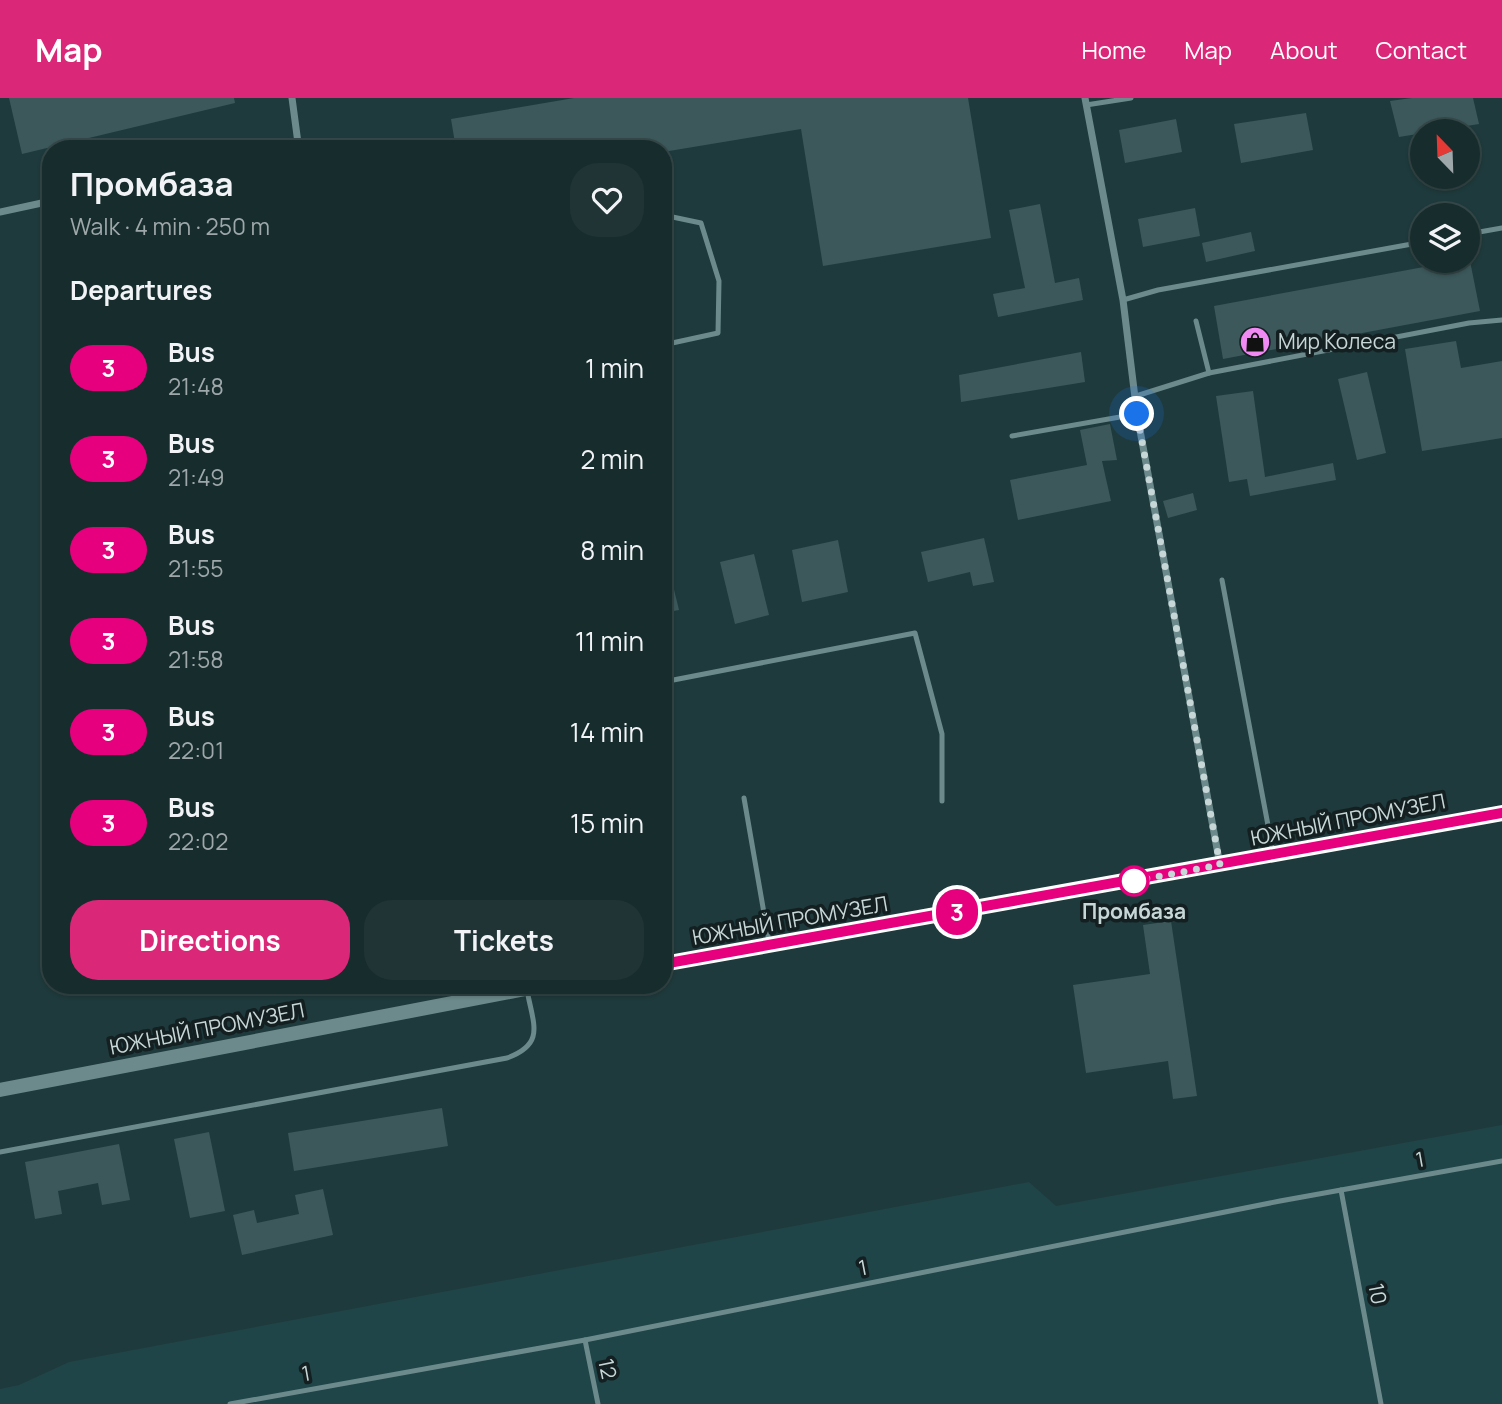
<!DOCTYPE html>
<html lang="en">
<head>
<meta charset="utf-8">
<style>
  :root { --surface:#172c2d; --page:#203435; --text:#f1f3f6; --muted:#9ea7aa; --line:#364849; --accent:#db2777 }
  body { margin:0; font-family:Manrope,sans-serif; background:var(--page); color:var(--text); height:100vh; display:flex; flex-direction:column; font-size:26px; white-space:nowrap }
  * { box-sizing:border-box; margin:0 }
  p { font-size:23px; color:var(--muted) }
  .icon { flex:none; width:38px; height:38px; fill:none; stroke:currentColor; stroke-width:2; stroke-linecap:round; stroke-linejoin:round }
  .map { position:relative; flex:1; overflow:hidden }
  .drawer { position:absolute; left:42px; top:42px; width:630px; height:854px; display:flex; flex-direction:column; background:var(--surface); border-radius:28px; box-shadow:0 2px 5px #0004,0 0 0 2px var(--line) }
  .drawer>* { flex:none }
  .badge { padding:0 14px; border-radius:23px; font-size:24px; line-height:46px }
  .needle { width:46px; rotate:337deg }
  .buttons { position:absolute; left:1410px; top:21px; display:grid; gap:14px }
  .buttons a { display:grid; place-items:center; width:70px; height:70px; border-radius:50%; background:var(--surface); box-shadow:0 2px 5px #0004,0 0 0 2px var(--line); font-size:35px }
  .you { position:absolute; width:35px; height:35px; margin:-18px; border:5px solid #fff; border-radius:50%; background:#1a73e8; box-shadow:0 0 0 10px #1a73e833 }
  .map>.badge { position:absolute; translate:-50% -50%; box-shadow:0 0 0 4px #fff }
  h2 { padding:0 28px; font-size:26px; line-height:63px }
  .round { display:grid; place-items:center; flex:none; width:74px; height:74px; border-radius:28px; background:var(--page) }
  .headline { display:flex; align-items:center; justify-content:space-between; height:119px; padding:0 28px }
  h1 { font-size:33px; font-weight:700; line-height:52px }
  .cta { display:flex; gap:14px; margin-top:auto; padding:14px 28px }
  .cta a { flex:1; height:80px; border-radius:28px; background:var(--accent); color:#fff; font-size:28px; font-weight:700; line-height:80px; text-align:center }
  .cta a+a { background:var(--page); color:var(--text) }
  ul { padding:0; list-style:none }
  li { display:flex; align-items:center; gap:21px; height:91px; padding:0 28px }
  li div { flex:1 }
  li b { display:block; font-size:26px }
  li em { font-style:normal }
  li .badge { min-width:77px; font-weight:700; text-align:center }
  header { display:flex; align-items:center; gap:42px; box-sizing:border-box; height:98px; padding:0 35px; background:var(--accent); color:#fff }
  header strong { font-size:33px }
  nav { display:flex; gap:38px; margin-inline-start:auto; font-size:24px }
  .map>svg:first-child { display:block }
  .built { fill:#1f4548 }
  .building { fill:#3c585a }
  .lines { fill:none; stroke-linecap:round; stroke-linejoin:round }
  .lane { stroke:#6c8a8c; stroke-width:5 }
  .street { stroke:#6c8a8c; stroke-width:7 }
  .secondary { stroke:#6c8a8c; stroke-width:14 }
  .line-casing { stroke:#fff; stroke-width:16 }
  .line { stroke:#e6007e; stroke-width:10 }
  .walk { stroke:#c7d6d7; stroke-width:7; stroke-dasharray:0 12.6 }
  .stop-dot { fill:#fff; stroke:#e6007e; stroke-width:3.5 }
  .labels { text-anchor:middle; stroke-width:7; stroke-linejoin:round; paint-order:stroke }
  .poi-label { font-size:21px; fill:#c7d6d7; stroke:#131f20; text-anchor:start }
  .street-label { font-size:21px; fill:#c7d6d7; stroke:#131f20 }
  .stop-label { font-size:21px; font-weight:bold; fill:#c7d6d7; stroke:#131f20 }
</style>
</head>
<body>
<header>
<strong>Map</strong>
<nav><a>Home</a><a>Map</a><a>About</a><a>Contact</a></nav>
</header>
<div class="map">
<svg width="1502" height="1306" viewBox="0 0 1502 1306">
  <rect width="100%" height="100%" fill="#1f3a3c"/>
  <!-- built -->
  <path class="built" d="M1502,1027V1306H0V1291L19,1287L69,1264L1029,1084L1056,1108Z"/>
  <!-- building -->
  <g class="building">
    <path d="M9,0H234L235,5L22,56Z"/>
    <path d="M574,0H968L991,140L823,168L801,31L663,54V51H456L451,21Z"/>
    <path d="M1412,0H1473L1479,26L1399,39L1390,3Z"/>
    <path d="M1306,15L1313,52L1241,65L1234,26Z"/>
    <path d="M1176,21L1182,54L1125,65L1119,32Z"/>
    <path d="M1040,106L1055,185L1079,180L1083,202L998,219L993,196L1025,190L1009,112Z"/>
    <path d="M1195,110L1200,138L1143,149L1138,121Z"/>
    <path d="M1251,134L1255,153L1206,164L1202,145Z"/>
    <path d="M1456,163H1470L1480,213L1223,261L1214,208Z"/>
    <path d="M1456,243L1461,270L1502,263V340L1422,353L1405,251Z"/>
    <path d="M1081,254L1085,284L961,304L959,277Z"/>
    <path d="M1367,274L1386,355L1357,362L1338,281Z"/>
    <path d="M1253,293L1265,379L1333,365L1336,382L1250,398L1247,381L1229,384L1216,298Z"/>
    <path d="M1110,326L1117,362L1102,363L1111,403L1018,422L1010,382L1087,367L1080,332Z"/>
    <path d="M1193,395L1197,412L1168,420L1163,403Z"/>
    <path d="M984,440L994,484L973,488L970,474L928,484L921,454Z"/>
    <path d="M838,442L848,494L802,504L792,452Z"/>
    <path d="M754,456L769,517L735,526L720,464Z"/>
    <path d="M663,467H668L679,512L663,515Z"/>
    <path d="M1171,823L1197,998L1173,1001L1168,963L1086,975L1073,887L1150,876L1143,827Z"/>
    <path d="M442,1010L448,1048L294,1073L288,1035Z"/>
    <path d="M209,1034L225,1113L190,1120L174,1041Z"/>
    <path d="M119,1046L130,1102L102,1107L98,1085L58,1093L62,1116L35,1121L25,1064Z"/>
    <path d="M323,1091L333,1137L242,1157L233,1117L254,1112L257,1125L299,1116L295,1097Z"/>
  </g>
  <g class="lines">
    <!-- lane -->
    <g class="lane">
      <path d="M1086,7L1131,0"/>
      <path d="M663,117L701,125L719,183L718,235L663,247"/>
      <path d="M1468,136L1502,130"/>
      <path d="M1123,202L1158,192L1423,144"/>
      <path d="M1196,223L1209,275L1469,225L1502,222"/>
      <path d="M1136,298L1209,275"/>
      <path d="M1012,338L1137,316"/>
      <path d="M1222,482L1273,754"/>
      <path d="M663,584L915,535L942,636V703"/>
      <path d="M744,700L769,844"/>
      <path d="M455,887L459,903"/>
      <path d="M0,1054L507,960C546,946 533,926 527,892"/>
      <path d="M1341,1092L1381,1306"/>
      <path d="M585,1242L598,1306"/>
      <path d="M230,1306L585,1242L1280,1103L1502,1063"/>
    </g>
    <!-- street -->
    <g class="street">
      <path d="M1085,0L1123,202L1137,316L1220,767"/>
      <path d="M273,51L298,45L292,0"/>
      <path d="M0,114L51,103"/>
    </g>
    <!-- secondary -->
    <g class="secondary">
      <path d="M663,866L1502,715"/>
      <path d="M0,992L546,887"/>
    </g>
  </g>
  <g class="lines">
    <!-- line casing -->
    <g class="line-casing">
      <path id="line" d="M663,866L1502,715"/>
    </g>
    <!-- line -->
    <use href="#line" class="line"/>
    <!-- walk -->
    <path class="walk" d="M1134,783L1128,784L1220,767L1137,316"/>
  </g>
  <!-- icons -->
  <defs>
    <g id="shop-disc" transform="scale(1.575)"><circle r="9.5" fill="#f18af3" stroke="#131f20"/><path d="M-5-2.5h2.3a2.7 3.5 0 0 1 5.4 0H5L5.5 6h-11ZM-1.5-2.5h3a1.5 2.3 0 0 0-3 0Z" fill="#111"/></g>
  </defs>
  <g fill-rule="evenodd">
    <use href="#shop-disc" x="1255" y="244"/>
  </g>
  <!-- markers -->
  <circle class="stop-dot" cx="1134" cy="783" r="14"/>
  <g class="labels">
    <!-- poi labels -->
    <g class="poi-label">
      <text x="1278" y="251">Мир Колеса</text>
    </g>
    <!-- street labels -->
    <g class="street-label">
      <text transform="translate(1348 722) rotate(-11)" y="7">ЮЖНЫЙ ПРОМУЗЕЛ</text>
      <text transform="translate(790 823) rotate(-10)" y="7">ЮЖНЫЙ ПРОМУЗЕЛ</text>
      <text transform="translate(207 931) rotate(-11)" y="7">ЮЖНЫЙ ПРОМУЗЕЛ</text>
      <text transform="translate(1420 1062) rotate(-10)" y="7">1</text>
      <text transform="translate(863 1170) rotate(-11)" y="7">1</text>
      <text transform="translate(1377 1196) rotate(79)" y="7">10</text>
      <text transform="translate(607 1271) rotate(78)" y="7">12</text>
      <text transform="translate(306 1276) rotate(-10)" y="7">1</text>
    </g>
    <!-- stop labels -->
    <g class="stop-label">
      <text x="1134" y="821">Промбаза</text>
    </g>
  </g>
</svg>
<div class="buttons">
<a><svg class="needle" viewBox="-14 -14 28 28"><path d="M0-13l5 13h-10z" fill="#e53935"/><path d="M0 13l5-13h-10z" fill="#9ea7aa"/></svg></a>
<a><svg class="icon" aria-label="layers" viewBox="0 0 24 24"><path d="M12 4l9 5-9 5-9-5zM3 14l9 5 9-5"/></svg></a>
</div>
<div class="you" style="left:1137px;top:316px"></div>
<b class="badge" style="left:957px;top:814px;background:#e6007e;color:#fff">3</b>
<section class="drawer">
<div class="headline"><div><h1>Промбаза</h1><p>Walk · 4 min · 250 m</p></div><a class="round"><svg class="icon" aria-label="heart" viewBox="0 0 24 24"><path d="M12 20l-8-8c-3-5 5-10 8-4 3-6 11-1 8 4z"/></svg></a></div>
<h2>Departures</h2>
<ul>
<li><span class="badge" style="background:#e6007e;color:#fff">3</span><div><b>Bus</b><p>21:48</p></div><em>1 min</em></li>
<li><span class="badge" style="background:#e6007e;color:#fff">3</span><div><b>Bus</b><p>21:49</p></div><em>2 min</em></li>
<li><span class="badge" style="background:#e6007e;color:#fff">3</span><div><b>Bus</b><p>21:55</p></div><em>8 min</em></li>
<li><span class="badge" style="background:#e6007e;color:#fff">3</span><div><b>Bus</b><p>21:58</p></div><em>11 min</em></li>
<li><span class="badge" style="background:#e6007e;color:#fff">3</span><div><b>Bus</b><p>22:01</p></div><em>14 min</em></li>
<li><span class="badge" style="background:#e6007e;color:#fff">3</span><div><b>Bus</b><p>22:02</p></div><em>15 min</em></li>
</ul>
<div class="cta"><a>Directions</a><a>Tickets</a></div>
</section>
</div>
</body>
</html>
